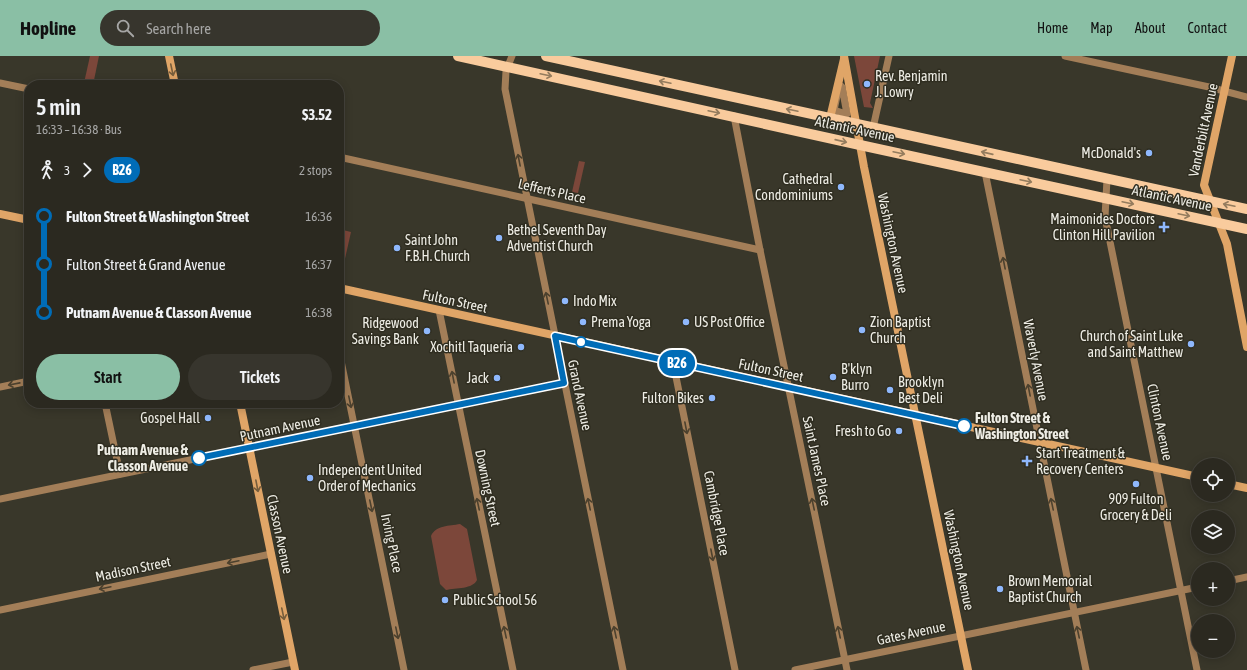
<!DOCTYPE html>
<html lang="en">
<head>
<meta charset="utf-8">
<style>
  :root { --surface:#2b2920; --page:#37352d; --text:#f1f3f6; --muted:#a6a6a5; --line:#47453e; --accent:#8abfa5 }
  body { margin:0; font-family:"Asap Condensed",sans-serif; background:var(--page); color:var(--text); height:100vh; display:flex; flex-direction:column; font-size:15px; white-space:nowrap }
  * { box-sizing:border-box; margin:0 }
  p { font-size:13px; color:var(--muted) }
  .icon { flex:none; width:22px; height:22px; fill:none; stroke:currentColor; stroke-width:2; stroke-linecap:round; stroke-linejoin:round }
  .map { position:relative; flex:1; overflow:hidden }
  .panel { position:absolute; left:24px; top:24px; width:320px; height:328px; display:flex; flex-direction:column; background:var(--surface); border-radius:16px; box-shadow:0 2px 10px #0003,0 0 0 1px var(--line) }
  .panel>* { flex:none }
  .badge { padding:0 8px; border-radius:13px; font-size:14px; line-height:26px }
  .controls { position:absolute; left:1191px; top:402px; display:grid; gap:8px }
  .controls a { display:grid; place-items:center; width:44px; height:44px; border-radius:50%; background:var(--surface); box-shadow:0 2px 10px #0003,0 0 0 1px var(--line); font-size:20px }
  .map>.badge { position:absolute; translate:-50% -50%; box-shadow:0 0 0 2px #fff }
  .legs { display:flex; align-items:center; gap:6px; height:44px; padding:0 12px; font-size:13px }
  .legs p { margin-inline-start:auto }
  .overview { display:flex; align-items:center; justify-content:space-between; height:68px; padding:0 12px }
  h1 { font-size:22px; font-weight:600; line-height:30px }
  .cta { display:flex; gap:8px; margin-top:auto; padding:8px 12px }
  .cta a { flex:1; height:46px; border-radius:24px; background:var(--accent); color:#111; font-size:16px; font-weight:600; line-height:46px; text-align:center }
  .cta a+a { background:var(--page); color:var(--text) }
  ul { padding:0 12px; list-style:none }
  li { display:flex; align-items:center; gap:14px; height:48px; font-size:15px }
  li i { display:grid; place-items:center; width:6px; height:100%; margin:0 5px; background:currentColor }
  li i::after { content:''; width:10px; height:10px; margin:-5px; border:3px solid; border-radius:50%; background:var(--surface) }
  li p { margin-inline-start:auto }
  li:first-child i { background:linear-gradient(#0000 50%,currentColor 0) }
  li:last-child i { background:linear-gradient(currentColor 50%,#0000 0) }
  header { display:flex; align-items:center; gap:24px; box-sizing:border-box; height:56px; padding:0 20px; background:var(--accent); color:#111 }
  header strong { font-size:19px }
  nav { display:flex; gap:22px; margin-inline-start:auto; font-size:14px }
  .search { width:280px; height:36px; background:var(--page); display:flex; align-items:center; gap:10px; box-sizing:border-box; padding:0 14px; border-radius:22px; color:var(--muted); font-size:15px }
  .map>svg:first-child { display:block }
  .green { fill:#7c473a }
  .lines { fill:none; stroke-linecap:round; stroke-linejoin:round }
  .street { stroke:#a37e58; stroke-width:7 }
  .secondary { stroke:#e0a567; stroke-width:8 }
  .primary { stroke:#f9cb9d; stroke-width:10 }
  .oneway { stroke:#765d3c }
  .oneway2 { stroke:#947c5e }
  .oneway3 { stroke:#4c412e }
  .line-1-casing { stroke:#fff; stroke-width:9 }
  .line-1 { stroke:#006cb7; stroke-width:6 }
  .poi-dot { fill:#8fb8fd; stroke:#2f2d20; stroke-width:1.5 }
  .stop-1-dot { fill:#fff; stroke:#006cb7; stroke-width:2 }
  .labels { text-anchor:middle; stroke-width:3; stroke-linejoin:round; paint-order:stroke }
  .poi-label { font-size:14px; fill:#eeede5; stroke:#2f2d20; text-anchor:start }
  .street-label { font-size:14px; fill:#eeede5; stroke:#2f2d20 }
  .stop-label { font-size:14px; font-weight:bold; fill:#eeede5; stroke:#2f2d20; text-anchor:start }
</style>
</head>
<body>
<header>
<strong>Hopline</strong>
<div class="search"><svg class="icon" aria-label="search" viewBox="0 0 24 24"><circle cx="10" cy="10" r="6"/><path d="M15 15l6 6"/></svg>Search here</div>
<nav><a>Home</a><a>Map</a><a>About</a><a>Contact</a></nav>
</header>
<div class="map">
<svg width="1247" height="614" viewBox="0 0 1247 614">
  <rect width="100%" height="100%" fill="#39372a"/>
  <!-- green -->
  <g class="green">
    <path d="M90,0H99L93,29L84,27Z"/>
    <path d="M854,0H880L870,47L873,52L864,51Z"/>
    <path d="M579,105L585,106L578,137L572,136Z"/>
    <path d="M339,173L351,176L342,216H339Z"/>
    <path d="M460,468L467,473L477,524C473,533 456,532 446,534L440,528L431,480C436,469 449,470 460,468Z"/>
  </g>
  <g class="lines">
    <!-- street -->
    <g class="street">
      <path d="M512,0L506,15L505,33L623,614"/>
      <path d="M1065,0L1209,31L1247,41"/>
      <path d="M0,27L29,33"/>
      <path d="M841,30L842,31L847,58H846L834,54L839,31Z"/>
      <path d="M734,60L760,194L847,614"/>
      <path d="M873,72L889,0"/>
      <path d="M339,101L760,194"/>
      <path d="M985,116L1086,614"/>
      <path d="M1107,123L1105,161L1197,614"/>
      <path d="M439,254L513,614"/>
      <path d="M339,295L404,614"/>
      <path d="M673,306L735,614"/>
      <path d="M0,331L29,325"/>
      <path d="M105,347L120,418"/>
      <path d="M0,443L564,327"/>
      <path d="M1228,525L1247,521"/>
      <path d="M0,554L271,498"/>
      <path d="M253,614L293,606"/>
      <path d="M795,614L1198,531"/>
    </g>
    <!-- secondary -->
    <g class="secondary">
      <path d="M169,0L175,29"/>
      <path d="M844,0L864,111L968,614"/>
      <path d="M1232,0L1204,129L1227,188L1247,291"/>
      <path d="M830,62L844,3"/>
      <path d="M0,158L29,164"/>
      <path d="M339,232L1198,421"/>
      <path d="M240,347L295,614"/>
      <path d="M1228,428L1247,432"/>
    </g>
    <!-- primary -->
    <g class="primary">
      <path d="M458,0L860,89L1247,173"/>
      <path d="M546,0L1247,153"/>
    </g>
  </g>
  <!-- one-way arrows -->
  <defs><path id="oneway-shaft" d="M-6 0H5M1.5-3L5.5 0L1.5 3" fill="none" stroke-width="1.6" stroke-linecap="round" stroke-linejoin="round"/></defs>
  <g class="oneway">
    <use href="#oneway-shaft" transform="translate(172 14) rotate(78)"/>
    <use href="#oneway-shaft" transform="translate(257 430) rotate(79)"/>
    <use href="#oneway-shaft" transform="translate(283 558) rotate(78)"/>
  </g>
  <g class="oneway2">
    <use href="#oneway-shaft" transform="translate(546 19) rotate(12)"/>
    <use href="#oneway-shaft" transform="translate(665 26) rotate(-168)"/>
    <use href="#oneway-shaft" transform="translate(792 54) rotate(-168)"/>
    <use href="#oneway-shaft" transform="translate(714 56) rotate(12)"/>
    <use href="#oneway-shaft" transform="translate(841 85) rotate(13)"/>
    <use href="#oneway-shaft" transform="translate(899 97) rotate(12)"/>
    <use href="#oneway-shaft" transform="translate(987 97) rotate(-167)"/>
    <use href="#oneway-shaft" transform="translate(1026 125) rotate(12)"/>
    <use href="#oneway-shaft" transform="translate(1128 147) rotate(12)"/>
    <use href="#oneway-shaft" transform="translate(1229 149) rotate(-168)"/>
    <use href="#oneway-shaft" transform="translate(1184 159) rotate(12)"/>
  </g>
  <g class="oneway3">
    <use href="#oneway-shaft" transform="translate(519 104) rotate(-101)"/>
    <use href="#oneway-shaft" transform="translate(1004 207) rotate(-101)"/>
    <use href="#oneway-shaft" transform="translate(547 242) rotate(-102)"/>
    <use href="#oneway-shaft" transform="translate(453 321) rotate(-101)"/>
    <use href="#oneway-shaft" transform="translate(14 328) rotate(169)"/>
    <use href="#oneway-shaft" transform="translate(1029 334) rotate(-101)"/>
    <use href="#oneway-shaft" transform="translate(350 346) rotate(78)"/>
    <use href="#oneway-shaft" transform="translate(686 372) rotate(79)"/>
    <use href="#oneway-shaft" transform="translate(478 448) rotate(-102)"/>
    <use href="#oneway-shaft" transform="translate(589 448) rotate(-102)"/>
    <use href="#oneway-shaft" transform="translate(813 448) rotate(-102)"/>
    <use href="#oneway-shaft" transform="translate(1052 448) rotate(-102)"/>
    <use href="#oneway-shaft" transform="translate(371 450) rotate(78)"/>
    <use href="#oneway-shaft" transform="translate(712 499) rotate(79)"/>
    <use href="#oneway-shaft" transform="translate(233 506) rotate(168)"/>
    <use href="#oneway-shaft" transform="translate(105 532) rotate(168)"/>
    <use href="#oneway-shaft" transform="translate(505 576) rotate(-102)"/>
    <use href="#oneway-shaft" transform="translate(615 576) rotate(-102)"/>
    <use href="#oneway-shaft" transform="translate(839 576) rotate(-102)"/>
    <use href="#oneway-shaft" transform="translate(1078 576) rotate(-102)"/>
    <use href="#oneway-shaft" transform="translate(397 577) rotate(78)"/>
  </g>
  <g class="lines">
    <!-- line-1 casing -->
    <g class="line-1-casing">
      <path id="line-1" d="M199,402L564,327L555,280L964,370"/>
    </g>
    <!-- line-1 -->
    <use href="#line-1" class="line-1"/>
  </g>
  <!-- markers -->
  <g class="poi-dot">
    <circle cx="867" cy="28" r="4"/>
    <circle cx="1149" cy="97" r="4"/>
    <circle cx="841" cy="131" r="4"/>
    <path d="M1162 165h4v4h4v4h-4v4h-4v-4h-4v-4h4z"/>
    <circle cx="499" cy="182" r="4"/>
    <circle cx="397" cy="192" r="4"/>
    <circle cx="565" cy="245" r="4"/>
    <circle cx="583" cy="266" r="4"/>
    <circle cx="686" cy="266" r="4"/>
    <circle cx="862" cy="274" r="4"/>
    <circle cx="427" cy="275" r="4"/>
    <circle cx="1191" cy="288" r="4"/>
    <circle cx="521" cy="291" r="4"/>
    <circle cx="833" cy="321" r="4"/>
    <circle cx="497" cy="322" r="4"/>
    <circle cx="890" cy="334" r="4"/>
    <circle cx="712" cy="342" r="4"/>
    <circle cx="208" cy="362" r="4"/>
    <circle cx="899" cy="375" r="4"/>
    <path d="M1025 399h4v4h4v4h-4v4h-4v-4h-4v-4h4z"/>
    <circle cx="310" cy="422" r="4"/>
    <circle cx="1136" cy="428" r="4"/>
    <circle cx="1000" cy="533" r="4"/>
    <circle cx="445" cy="544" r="4"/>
  </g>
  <g class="stop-1-dot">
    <circle cx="581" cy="286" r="5"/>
    <circle cx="964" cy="370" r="7"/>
    <circle cx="199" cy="402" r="7"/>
  </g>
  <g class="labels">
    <!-- poi labels -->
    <g class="poi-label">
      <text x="875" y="25">Rev. Benjamin<tspan x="875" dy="16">J. Lowry</tspan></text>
      <text x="1141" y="102" text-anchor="end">McDonald's</text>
      <text x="833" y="128" text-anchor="end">Cathedral<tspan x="833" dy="16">Condominiums</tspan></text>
      <text x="1155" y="168" text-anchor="end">Maimonides Doctors<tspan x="1155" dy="16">Clinton Hill Pavilion</tspan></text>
      <text x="507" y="179">Bethel Seventh Day<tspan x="507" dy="16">Adventist Church</tspan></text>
      <text x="405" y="189">Saint John<tspan x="405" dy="16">F.B.H. Church</tspan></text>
      <text x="573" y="250">Indo Mix</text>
      <text x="591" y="271">Prema Yoga</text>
      <text x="694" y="271">US Post Office</text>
      <text x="870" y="271">Zion Baptist<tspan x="870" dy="16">Church</tspan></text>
      <text x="419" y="272" text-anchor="end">Ridgewood<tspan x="419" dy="16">Savings Bank</tspan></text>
      <text x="1183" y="285" text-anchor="end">Church of Saint Luke<tspan x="1183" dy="16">and Saint Matthew</tspan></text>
      <text x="513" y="296" text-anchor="end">Xochitl Taqueria</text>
      <text x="841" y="318">B'klyn<tspan x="841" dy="16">Burro</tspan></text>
      <text x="489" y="327" text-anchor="end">Jack</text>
      <text x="898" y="331">Brooklyn<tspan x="898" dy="16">Best Deli</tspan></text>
      <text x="704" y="347" text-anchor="end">Fulton Bikes</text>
      <text x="200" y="367" text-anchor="end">Gospel Hall</text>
      <text x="891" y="380" text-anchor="end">Fresh to Go</text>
      <text x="1036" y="402">Start Treatment &amp;<tspan x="1036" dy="16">Recovery Centers</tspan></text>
      <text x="318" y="419">Independent United<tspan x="318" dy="16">Order of Mechanics</tspan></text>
      <text x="1136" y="448" text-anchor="middle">909 Fulton<tspan x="1136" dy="16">Grocery &amp; Deli</tspan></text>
      <text x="1008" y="530">Brown Memorial<tspan x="1008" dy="16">Baptist Church</tspan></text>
      <text x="453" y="549">Public School 56</text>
    </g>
    <!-- street labels -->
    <g class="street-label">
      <text transform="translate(855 73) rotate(12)" y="5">Atlantic Avenue</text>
      <text transform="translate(1203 74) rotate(-78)" y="5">Vanderbilt Avenue</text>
      <text transform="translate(552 135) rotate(13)" y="5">Lefferts Place</text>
      <text transform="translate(1172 142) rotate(12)" y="5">Atlantic Avenue</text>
      <text transform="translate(893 187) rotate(78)" y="5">Washington Avenue</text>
      <text transform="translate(455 245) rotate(12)" y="5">Fulton Street</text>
      <text transform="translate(1036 304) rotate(79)" y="5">Waverly Avenue</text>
      <text transform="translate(771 314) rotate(12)" y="5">Fulton Street</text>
      <text transform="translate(580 339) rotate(78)" y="5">Grand Avenue</text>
      <text transform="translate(1160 366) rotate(78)" y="5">Clinton Avenue</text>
      <text transform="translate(280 372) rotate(-12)" y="5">Putnam Avenue</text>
      <text transform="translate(817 405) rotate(78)" y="5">Saint James Place</text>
      <text transform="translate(488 432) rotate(78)" y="5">Downing Street</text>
      <text transform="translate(717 457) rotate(79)" y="5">Cambridge Place</text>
      <text transform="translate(280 478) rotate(78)" y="5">Classon Avenue</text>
      <text transform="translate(392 487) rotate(78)" y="5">Irving Place</text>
      <text transform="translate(959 504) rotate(78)" y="5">Washington Avenue</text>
      <text transform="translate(133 513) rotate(-12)" y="5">Madison Street</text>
      <text transform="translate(911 577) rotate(-12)" y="5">Gates Avenue</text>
    </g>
    <!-- stop labels -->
    <g class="stop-label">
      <text x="975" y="367">Fulton Street &amp;<tspan x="975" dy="16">Washington Street</tspan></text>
      <text x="188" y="399" text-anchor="end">Putnam Avenue &amp;<tspan x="188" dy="16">Classon Avenue</tspan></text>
    </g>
  </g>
</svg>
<div class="controls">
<a><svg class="icon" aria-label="locate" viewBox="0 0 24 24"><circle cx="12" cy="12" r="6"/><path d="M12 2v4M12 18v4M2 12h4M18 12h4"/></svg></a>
<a><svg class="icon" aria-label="layers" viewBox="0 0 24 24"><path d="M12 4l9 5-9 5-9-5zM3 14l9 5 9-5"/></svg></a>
<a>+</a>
<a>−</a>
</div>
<b class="badge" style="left:677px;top:307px;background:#006cb7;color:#fff">B26</b>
<section class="panel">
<div class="overview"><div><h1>5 min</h1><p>16:33 – 16:38 · Bus</p></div><b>$3.52</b></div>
<div class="legs"><svg class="icon" aria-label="walk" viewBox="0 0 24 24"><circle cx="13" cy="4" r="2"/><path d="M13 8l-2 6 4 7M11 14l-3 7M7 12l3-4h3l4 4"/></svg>3<svg class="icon" aria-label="forward" viewBox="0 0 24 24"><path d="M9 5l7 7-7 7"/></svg><b class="badge" style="background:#006cb7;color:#fff">B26</b><p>2 stops</p></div>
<ul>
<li><i style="color:#006cb7"></i><b>Fulton Street &amp; Washington Street</b><p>16:36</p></li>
<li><i style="color:#006cb7"></i><span>Fulton Street &amp; Grand Avenue</span><p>16:37</p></li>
<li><i style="color:#006cb7"></i><b>Putnam Avenue &amp; Classon Avenue</b><p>16:38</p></li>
</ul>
<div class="cta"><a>Start</a><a>Tickets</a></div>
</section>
</div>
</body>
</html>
